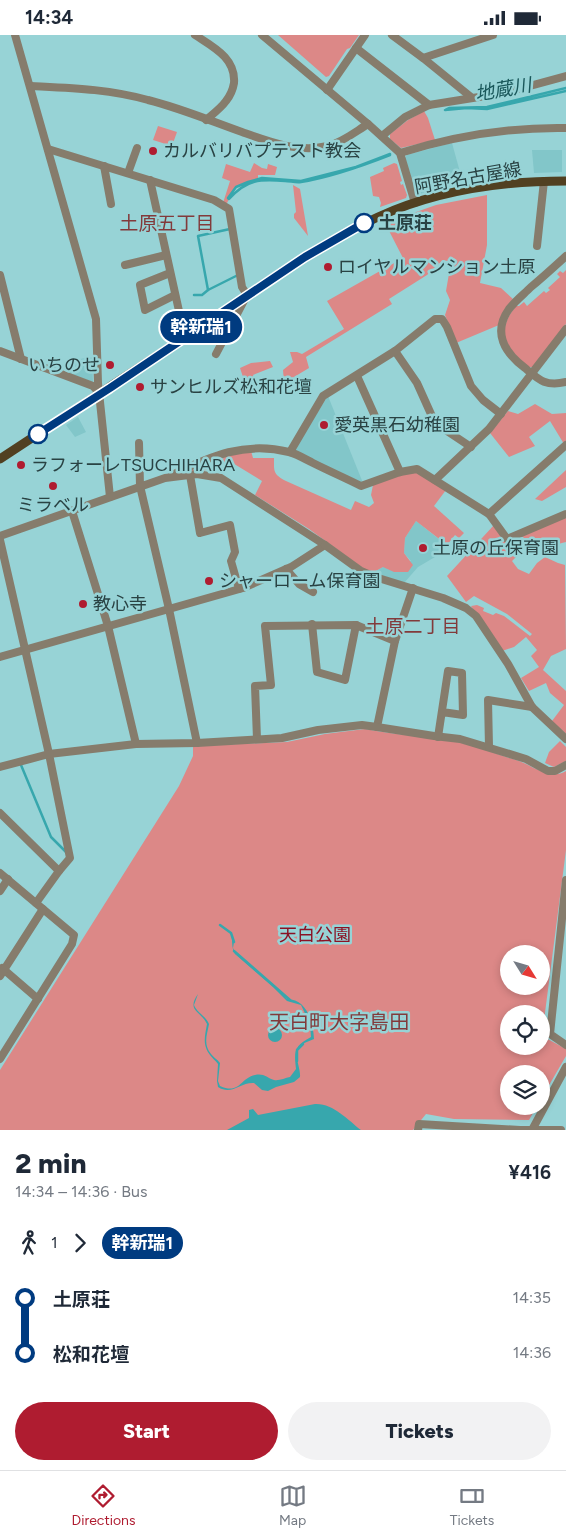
<!DOCTYPE html>
<html lang="en">
<head>
<meta charset="utf-8">
<style>
  :root { --surface:#fff; --page:#f2f2f3; --text:#1f2937; --muted:#747a83; --line:#e0e1e3; --accent:#af1c30 }
  body { margin:0; font-family:Figtree,"Noto Sans JP",sans-serif; background:var(--page); color:var(--text); height:100vh; display:flex; flex-direction:column; font-size:19px; white-space:nowrap }
  * { box-sizing:border-box; margin:0 }
  p { font-size:16px; color:var(--muted) }
  .icon { flex:none; width:28px; height:28px; fill:none; stroke:currentColor; stroke-width:2; stroke-linecap:round; stroke-linejoin:round }
  .map { position:relative; height:1095px; overflow:hidden }
  .sheet { display:flex; flex-direction:column; background:var(--surface); flex:1 }
  .sheet>* { flex:none }
  .badge { padding:0 10px; border-radius:16px; font-size:18px; line-height:32px }
  .needle { width:32px; rotate:127deg }
  .fabs { position:absolute; left:500px; top:910px; display:grid; gap:10px }
  .fabs a { display:grid; place-items:center; width:50px; height:50px; border-radius:50%; background:var(--surface); box-shadow:0 2px 8px #0003; font-size:25px }
  .map>.badge { position:absolute; translate:-50% -50%; box-shadow:0 0 0 2px #fff }
  .legs { display:flex; align-items:center; gap:8px; height:55px; padding:0 15px; font-size:16px }
  .legs p { margin-inline-start:auto }
  .head { display:flex; align-items:center; justify-content:space-between; height:85px; padding:0 15px }
  h1 { font-size:28px; font-weight:800; line-height:38px }
  .action { display:flex; gap:10px; margin-top:auto; padding:10px 15px }
  .action a { flex:1; height:58px; border-radius:30px; background:var(--accent); color:#fff; font-size:20px; font-weight:800; line-height:58px; text-align:center }
  .action a+a { background:var(--page); color:var(--text) }
  ul { padding:0 15px; list-style:none }
  li { display:flex; align-items:center; gap:18px; height:55px; font-size:19px }
  li i { display:grid; place-items:center; width:8px; height:100%; margin:0 6px; background:currentColor }
  li i::after { content:''; width:12px; height:12px; margin:-6px; border:4px solid; border-radius:50%; background:var(--surface) }
  li p { margin-inline-start:auto }
  li:first-child i { background:linear-gradient(#0000 50%,currentColor 0) }
  li:last-child i { background:linear-gradient(currentColor 50%,#0000 0) }
  .status { display:flex; justify-content:space-between; align-items:center; height:35px; padding:0 25px; background:var(--surface); direction:ltr }
  .status svg { height:14px; fill:currentColor }
  .menu { display:flex; justify-content:space-around; align-items:center; height:70px; border-top:1px solid var(--line); background:var(--surface); font-size:14px; color:var(--muted) }
  .menu a { display:grid; justify-items:center; gap:2px }
  .menu .current { color:var(--accent) }
  .map>svg:first-child { display:block }
  .built { fill:#82c6c9 }
  .green { fill:#dc8887; fill-rule:evenodd }
  .water { fill:#37a7ad }
  .lines { fill:none; stroke-linecap:round; stroke-linejoin:round }
  .stream { stroke:#37a7ad; stroke-width:2.5 }
  .minor { stroke:#867c6c; stroke-width:8 }
  .major { stroke:#514021; stroke-width:9 }
  .line-1-casing { stroke:#fff; stroke-width:11 }
  .line-1 { stroke:#003b80; stroke-width:8 }
  .poi-dot { fill:#af1c30; stroke:#97d3d6; stroke-width:2 }
  .stop-1-dot { fill:#fff; stroke:#003b80; stroke-width:2.5 }
  .labels { text-anchor:middle; stroke-width:5; stroke-linejoin:round; paint-order:stroke }
  .poi-label { font-size:18px; fill:#294243; stroke:#97d3d6; text-anchor:start }
  .street-label { font-size:18px; fill:#294243; stroke:#97d3d6 }
  .stop-label { font-size:18px; font-weight:bold; fill:#294243; stroke:#97d3d6; text-anchor:start }
  .park-label { font-size:18px; fill:#8b1224; stroke:#97d3d6 }
  .water-label { font-size:19px; font-style:italic; fill:#19575a; stroke:#97d3d6 }
  .neighbourhood-label { font-size:19px; fill:#823a3b; stroke:#97d3d6 }
  .quarter-label { font-size:20px; fill:#823a3b; stroke:#97d3d6 }
</style>
</head>
<body>
<div class="status"><b>14:34</b><svg viewBox="0 0 49 12"><path d="M0 12V9h3v3zM5 12V6h3v6zM10 12V3h3v9zM15 12V0h3v12zM26 1h20v11H26zM47 4h2v5h-2z"/></svg></div>
<div class="map">
<svg width="566" height="1095" viewBox="0 0 566 1095">
  <rect width="100%" height="100%" fill="#97d3d6"/>
  <!-- built -->
  <g class="built">
    <path d="M452,108L463,148L419,159L416,157L405,123L407,120Z"/>
    <path d="M562,115V137L534,138L532,115Z"/>
    <path d="M92,322L93,347L68,338V326Z"/>
    <path d="M328,361L363,448L293,416Z"/>
    <path d="M78,382L86,397L75,402L66,390Z"/>
    <path d="M416,486L445,509L435,522L418,532L404,548L372,538L383,532L411,526L404,518L405,503Z"/>
  </g>
  <!-- green -->
  <g class="green">
    <path d="M278,0H359L350,13L347,14L329,41L326,42Z"/>
    <path d="M424,76L428,83L435,105L401,113L390,104V99L408,85Z"/>
    <path d="M158,91L177,97L172,111L153,105Z"/>
    <path d="M254,128L262,133L267,134L268,129L277,132L275,140H258V145L236,152L228,163L229,164L226,170L223,168L230,146L222,143L226,129L250,137Z"/>
    <path d="M394,128L397,129L402,146L400,147L401,150L403,149L407,160L406,163L380,172L381,168L379,162L373,161L370,142L384,136L383,133Z"/>
    <path d="M293,150L300,154L308,201L294,183V179L296,177Z"/>
    <path d="M487,160V210L480,248L501,253L513,264L499,290L456,308L445,280L450,265L446,256L451,227L443,225L427,240L389,264L392,269L306,322L309,333L284,348L283,335L293,327L290,317H297L302,319L344,294L327,266L403,223L385,188L436,170Z"/>
    <path d="M566,235V289L533,332H527C507,312 494,298 516,271H519L524,267L527,271L544,256L546,258L550,255L548,253L560,242L557,239L560,236L563,238Z"/>
    <path d="M270,326L273,332L253,340L255,347L252,350L246,351L240,333L251,328Z"/>
    <path d="M535,369L552,379L566,378V407L564,409L550,386L529,402L535,411L509,422L490,398L508,376L518,379Z"/>
    <path d="M251,416L253,423H274C274,437 273,439 286,446L351,475L355,466L369,472L374,468L371,460L373,450L400,439L417,436L446,455L434,471L464,498L459,503L455,500L447,510L416,486L405,503L404,518L413,530L408,537H394L383,532L372,538L364,534L309,494L255,460L262,446L231,427L219,433L188,438L187,435C200,436 221,429 228,418Z"/>
    <path d="M566,435V452L542,466L535,464Z"/>
    <path d="M566,482V507L558,509L545,506L541,511L529,506L521,501Z"/>
    <path d="M494,490L526,512L512,526L518,534L529,539L537,528L545,522L558,528L565,530L566,614L551,621L543,635L566,656V699L552,686L564,670L550,658L546,648L529,656L521,643L539,632L531,621L537,615L526,602L514,612L502,616L471,571L477,570L484,573L483,576L493,580L496,578L504,581L530,601L532,599L507,579L474,561L466,567L447,541Z"/>
    <path d="M365,694C395,700 426,701 457,707C477,711 496,719 516,725C532,730 550,746 566,736V815L542,1001L566,1014V1021L541,1064V1039H509V1071H537L529,1085L454,1084L426,1079L413,1095H0V1035L179,751L193,721V711L287,707L325,699ZM509,919H541V951H509ZM509,979H541V1011H509Z"/>
    <path d="M560,706L566,712V726L554,732L545,728L549,717Z"/>
  </g>
  <!-- water -->
  <g class="water">
    <path d="M231,898L234,907L233,913L236,919L274,950L287,964C307,964 313,987 314,1004C310,1006 306,1007 302,1009C291,1017 301,1032 300,1042L294,1047L276,1052L268,1056L262,1055L254,1048C240,1047 232,1061 218,1052L217,1046L218,1029C215,1025 212,1023 210,1020C202,1009 205,1001 207,989C201,976 186,976 198,959L194,970C197,978 206,981 209,989C207,1000 203,1009 211,1019C213,1022 217,1024 220,1028L218,1046L220,1051C240,1060 240,1043 255,1040C264,1038 267,1043 274,1045C279,1046 285,1043 290,1042L296,1034C294,1016 294,1011 311,1002C311,991 306,980 301,970L287,966L273,952L235,919C231,912 233,906 231,898Z"/>
    <circle cx="275" cy="1000" r="7"/>
    <path d="M315,1069C333,1068 348,1085 361,1095H227L249,1083V1075L253,1074L258,1080Z"/>
  </g>
  <g class="lines">
    <!-- stream -->
    <g class="stream">
      <path d="M566,53L487,72L449,73L445,75L467,73L487,74L566,56"/>
      <path d="M390,119V120C362,131 331,142 301,147C296,148 290,146 285,146C260,144 247,144 229,164L228,163L236,152L248,147L262,143L301,146L356,132Z"/>
      <path d="M208,255L238,240"/>
      <path d="M194,260H202L208,255L198,201L230,194"/>
      <path d="M21,730L51,802L66,817"/>
      <path d="M220,890L231,898L234,907"/>
      <path d="M234,916L290,965"/>
      <path d="M297,1026V1015L303,1009"/>
    </g>
    <!-- minor -->
    <g class="minor">
      <path d="M15,0L96,284L98,348L110,462"/>
      <path d="M195,0C213,12 236,23 234,48C233,54 230,61 226,66C221,73 213,79 206,85"/>
      <path d="M262,0L368,89L400,118L415,168"/>
      <path d="M392,0L423,23L471,62"/>
      <path d="M356,13L429,70"/>
      <path d="M423,23L493,0"/>
      <path d="M31,51C71,53 109,54 148,65C180,73 211,86 242,97C270,107 298,118 328,111C343,107 355,97 368,89"/>
      <path d="M327,55L365,0"/>
      <path d="M382,101L405,82L429,70L504,58L566,41"/>
      <path d="M48,114L214,165L229,174L242,252L247,260L216,319"/>
      <path d="M400,118C454,101 509,92 566,93"/>
      <path d="M104,131L111,169"/>
      <path d="M128,138L137,113"/>
      <path d="M150,145L185,303"/>
      <path d="M537,211L544,146"/>
      <path d="M566,221C554,232 543,242 531,252C524,259 515,266 509,274C492,298 505,318 525,333C539,345 546,352 566,347"/>
      <path d="M125,230L166,220"/>
      <path d="M170,238L140,250L145,275L175,260"/>
      <path d="M0,240L21,324"/>
      <path d="M0,316L93,351L99,358"/>
      <path d="M395,316L417,348L435,388L471,412"/>
      <path d="M357,341L400,437"/>
      <path d="M139,408L140,451L169,574L197,708"/>
      <path d="M290,417L323,361L395,316L435,284H442L447,292L471,351L483,365L501,379"/>
      <path d="M172,440C211,421 245,406 289,417C297,419 305,424 313,428C329,436 345,443 361,451L400,437L417,434L489,479L507,504L566,479"/>
      <path d="M190,440L200,498L230,490L235,517L231,526L239,554"/>
      <path d="M435,445L489,394L566,294"/>
      <path d="M72,476L108,591L136,709"/>
      <path d="M489,479L566,410"/>
      <path d="M0,501L165,443L197,439L221,443L325,510L291,532L243,553L0,622"/>
      <path d="M0,505L49,719L70,823L59,836"/>
      <path d="M325,510L361,536L375,542L443,563L466,573L476,581L508,629L532,672L566,704"/>
      <path d="M286,534L299,549L313,557"/>
      <path d="M413,553L395,606L377,692L434,701L460,704L526,724L548,736H555L566,730"/>
      <path d="M312,589L317,637L345,645L356,590"/>
      <path d="M438,702L448,636L462,638L463,680L442,677"/>
      <path d="M257,704L255,651L271,650L265,591L356,590L395,606"/>
      <path d="M489,712L488,665L532,672"/>
      <path d="M0,732L49,719L136,709L197,708L282,703L318,695L362,690L377,692"/>
      <path d="M0,778L59,836L36,868"/>
      <path d="M0,838L74,900L72,909L0,1024"/>
      <path d="M566,845L550,999L566,1010"/>
      <path d="M0,856L8,844"/>
      <path d="M2,933L38,964"/>
      <path d="M0,941L43,874"/>
      <path d="M418,1095L419,1089L520,1095H561"/>
      <path d="M532,1095L566,1032"/>
    </g>
    <!-- major -->
    <path class="major" d="M0,424C66,380 133,337 199,293C257,255 314,211 378,182C435,156 503,146 566,146"/>
  </g>
  <g class="lines">
    <!-- line-1 casing -->
    <g class="line-1-casing">
      <path id="line-1" d="M38,399L110,353L305,222L364,188"/>
    </g>
    <!-- line-1 -->
    <use href="#line-1" class="line-1"/>
  </g>
  <!-- markers -->
  <g class="poi-dot">
    <circle cx="153" cy="116" r="5"/>
    <circle cx="328" cy="232" r="5"/>
    <circle cx="110" cy="330" r="5"/>
    <circle cx="140" cy="352" r="5"/>
    <circle cx="324" cy="390" r="5"/>
    <circle cx="21" cy="430" r="5"/>
    <circle cx="53" cy="451" r="5"/>
    <circle cx="423" cy="513" r="5"/>
    <circle cx="209" cy="546" r="5"/>
    <circle cx="83" cy="569" r="5"/>
  </g>
  <g class="stop-1-dot">
    <circle cx="364" cy="188" r="9"/>
    <circle cx="38" cy="399" r="9"/>
  </g>
  <g class="labels">
    <!-- poi labels -->
    <g class="poi-label">
      <text x="163" y="122">カルバリバプテスト教会</text>
      <text x="338" y="238">ロイヤルマンション土原</text>
      <text x="100" y="336" text-anchor="end">いちのせ</text>
      <text x="150" y="358">サンヒルズ松和花壇</text>
      <text x="334" y="396">愛英黒石幼稚園</text>
      <text x="31" y="436">ラフォーレTSUCHIHARA</text>
      <text x="53" y="476" text-anchor="middle">ミラベル</text>
      <text x="433" y="519">土原の丘保育園</text>
      <text x="219" y="552">シャーローム保育園</text>
      <text x="93" y="575">教心寺</text>
    </g>
    <!-- street labels -->
    <g class="street-label">
      <text transform="translate(468 143) rotate(-10)" y="6">阿野名古屋線</text>
    </g>
    <!-- stop labels -->
    <g class="stop-label">
      <text x="378" y="194">土原荘</text>
    </g>
    <!-- park labels -->
    <g class="park-label">
      <text x="315" y="906">天白公園</text>
    </g>
    <!-- water labels -->
    <g class="water-label">
      <text transform="translate(503 54) rotate(-10)" y="7">地蔵川</text>
    </g>
    <!-- neighbourhood labels -->
    <g class="neighbourhood-label">
      <text x="167" y="195">土原五丁目</text>
      <text x="413" y="598">土原二丁目</text>
    </g>
    <!-- quarter labels -->
    <g class="quarter-label">
      <text x="339" y="994">天白町大字島田</text>
    </g>
  </g>
</svg>
<div class="fabs">
<a><svg class="needle" viewBox="-14 -14 28 28"><path d="M0-13l5 13h-10z" fill="#e53935"/><path d="M0 13l5-13h-10z" fill="#747a83"/></svg></a>
<a><svg class="icon" aria-label="locate" viewBox="0 0 24 24"><circle cx="12" cy="12" r="6"/><path d="M12 2v4M12 18v4M2 12h4M18 12h4"/></svg></a>
<a><svg class="icon" aria-label="layers" viewBox="0 0 24 24"><path d="M12 4l9 5-9 5-9-5zM3 14l9 5 9-5"/></svg></a>
</div>
<b class="badge" style="left:201px;top:292px;background:#003b80;color:#fff">幹新瑞1</b>
</div>
<section class="sheet">
<div class="head"><div><h1>2 min</h1><p>14:34 – 14:36 · Bus</p></div><b>¥416</b></div>
<div class="legs"><svg class="icon" aria-label="walk" viewBox="0 0 24 24"><circle cx="13" cy="4" r="2"/><path d="M13 8l-2 6 4 7M11 14l-3 7M7 12l3-4h3l4 4"/></svg>1<svg class="icon" aria-label="forward" viewBox="0 0 24 24"><path d="M9 5l7 7-7 7"/></svg><b class="badge" style="background:#003b80;color:#fff">幹新瑞1</b></div>
<ul>
<li><i style="color:#003b80"></i><b>土原荘</b><p>14:35</p></li>
<li><i style="color:#003b80"></i><b>松和花壇</b><p>14:36</p></li>
</ul>
<div class="action"><a>Start</a><a>Tickets</a></div>
</section>
<nav class="menu">
<a class="current"><svg class="icon" aria-label="directions" viewBox="0 0 24 24"><path d="M12 3l9 9-9 9-9-9zM9 14v-3h6M13 9l2 2-2 2"/></svg>Directions</a>
<a><svg class="icon" aria-label="map" viewBox="0 0 24 24"><path d="M3 6l6-2 6 2 6-2v14l-6 2-6-2-6 2zM9 4v14M15 6v14"/></svg>Map</a>
<a><svg class="icon" aria-label="tickets" viewBox="0 0 24 24"><path d="M3 7h18v10H3zM15 7v10"/></svg>Tickets</a>
</nav>
</body>
</html>
